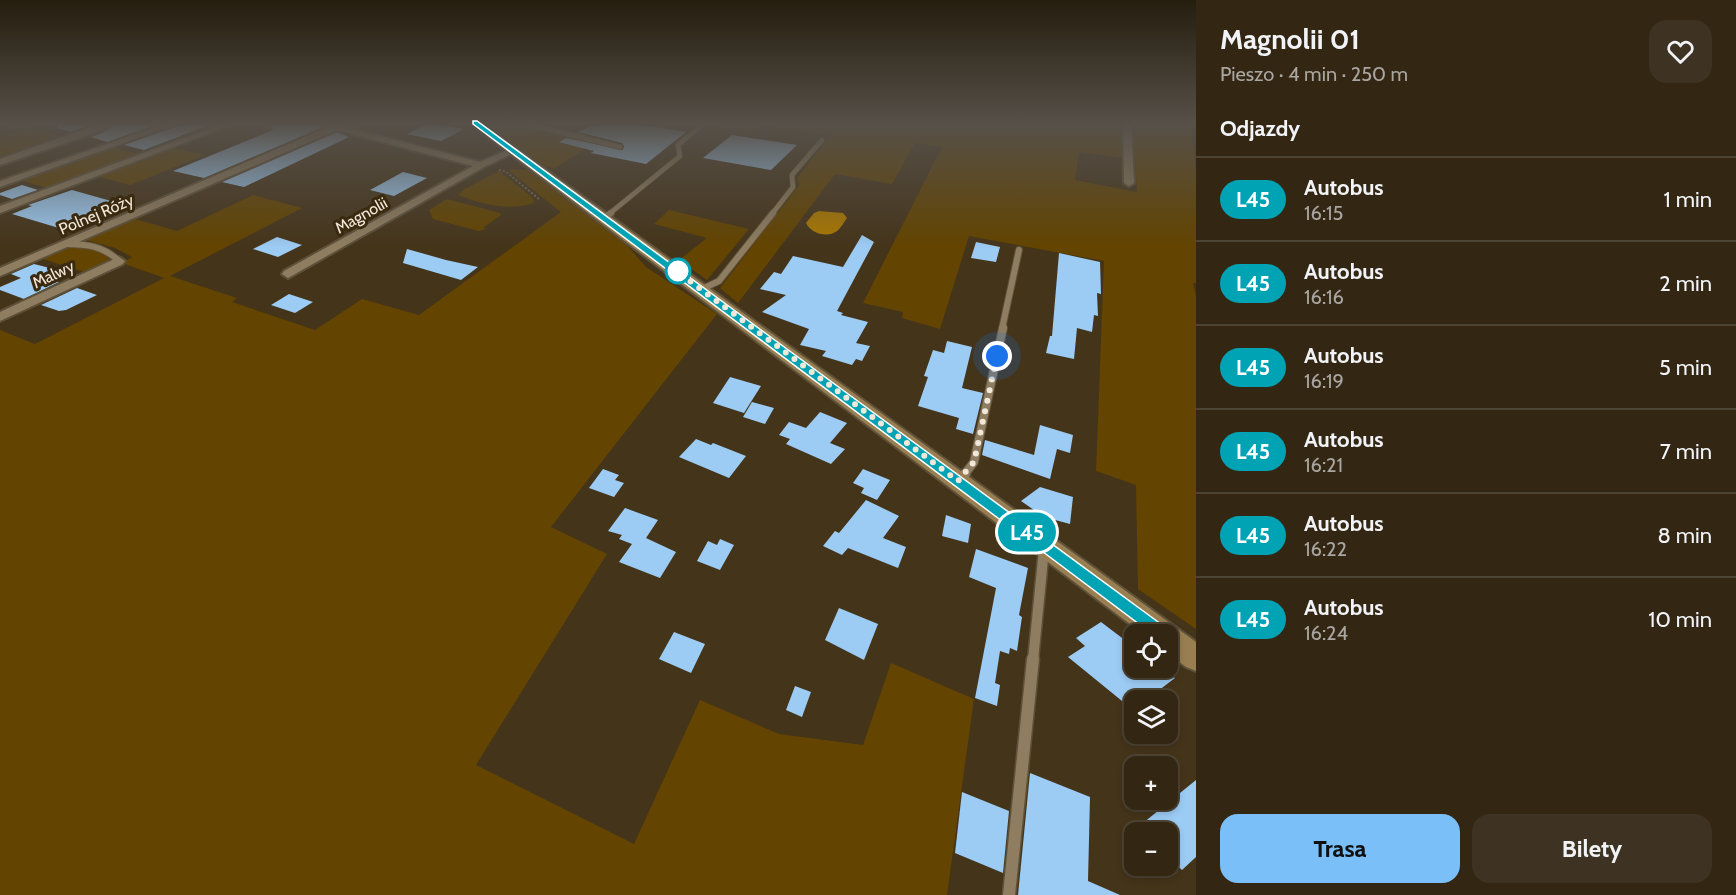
<!DOCTYPE html>
<html lang="pl">
<head>
<meta charset="utf-8">
<style>
  :root { --surface:#332714; --page:#3e3322; --text:#f1f3f6; --muted:#a9a5a0; --line:#4e4434; --accent:#7abff8 }
  body { margin:0; font-family:Cabin,sans-serif; background:var(--page); color:var(--text); height:100vh; display:flex; flex-direction:column; font-size:22px; white-space:nowrap }
  * { box-sizing:border-box; margin:0 }
  p { font-size:20px; color:var(--muted) }
  .icon { flex:none; width:33px; height:33px; fill:none; stroke:currentColor; stroke-width:2; stroke-linecap:round; stroke-linejoin:round }
  .map { position:relative; flex:1; overflow:hidden }
  .side { display:flex; flex-direction:column; background:var(--surface); width:540px }
  .side>* { flex:none }
  .badge { padding:0 12px; border-radius:20px; font-size:21px; line-height:39px }
  .tools { position:absolute; left:1124px; top:624px; display:grid; gap:12px }
  .tools a { display:grid; place-items:center; width:54px; height:54px; border-radius:12px; background:var(--surface); box-shadow:0 3px 9px #0003,0 0 0 2px var(--line); font-size:30px }
  .you { position:absolute; width:30px; height:30px; margin:-15px; border:4px solid #fff; border-radius:50%; background:#1a73e8; box-shadow:0 0 0 9px #1a73e833 }
  .map>.badge { position:absolute; translate:-50% -50%; box-shadow:0 0 0 3px #fff }
  h2 { padding:0 24px; font-size:22px; line-height:54px }
  .round { display:grid; place-items:center; flex:none; width:63px; height:63px; border-radius:18px; background:var(--page) }
  .overview { display:flex; align-items:center; justify-content:space-between; height:102px; padding:0 24px }
  h1 { font-size:28px; font-weight:800; line-height:45px }
  .button { display:flex; gap:12px; margin-top:auto; padding:12px 24px }
  .button a { flex:1; height:69px; border-radius:18px; background:var(--accent); color:#111; font-size:24px; font-weight:800; line-height:69px; text-align:center }
  .button a+a { background:var(--page); color:var(--text) }
  ul { padding:0; list-style:none }
  li { display:flex; align-items:center; gap:18px; height:84px; padding:0 24px; border-top:2px solid var(--line) }
  li div { flex:1 }
  li b { display:block; font-size:22px }
  li em { font-style:normal }
  li .badge { min-width:66px; font-weight:700; text-align:center }
  main { display:flex; flex:1; min-height:0 }
  .map>svg:first-child { display:block }
  .green { fill:#634400 }
  .water { fill:#ac7900 }
  .building { fill:#9ccbf4 }
  .lines { fill:none; stroke-linecap:round; stroke-linejoin:round }
  .lane-far4-casing { stroke:#5e513a; stroke-width:6 }
  .lane-far3-casing { stroke:#5e513a; stroke-width:8 }
  .lane-far2-casing { stroke:#5e513a; stroke-width:10 }
  .lane-far1-casing { stroke:#5e513a; stroke-width:13 }
  .lane-casing { stroke:#5e513a; stroke-width:15 }
  .street-casing { stroke:#5e513a; stroke-width:4 }
  .secondary-casing { stroke:#5e513a; stroke-width:4 }
  .path { stroke:#7d6f59; stroke-width:2; stroke-dasharray:2 2; stroke-linecap:butt }
  .lane-far4 { stroke:#8e7d60; stroke-width:4.5 }
  .lane-far3 { stroke:#8e7d60; stroke-width:6 }
  .lane-far2 { stroke:#8e7d60; stroke-width:8 }
  .lane-far1 { stroke:#8e7d60; stroke-width:10 }
  .lane { stroke:#8e7d60; stroke-width:12 }
  .street { fill:#8e7d60; fill-rule:evenodd }
  .secondary { fill:#987e50; fill-rule:evenodd }
  .line { fill:#00a3b4; stroke:#fff; stroke-width:1.5 }
  .walk { stroke:#f2e8d9; stroke-width:6; stroke-dasharray:0 10.8 }
  .stop-dot { fill:#fff; stroke:#00a3b4; stroke-width:3 }
  .labels { text-anchor:middle; stroke-width:6; stroke-linejoin:round; paint-order:stroke }
  .far-street-label { font-size:16px; fill:#f2e8d9; stroke:#392a10 }
</style>
</head>
<body>
<main>
<div class="map">
<svg width="1196" height="895" viewBox="0 0 1196 895">
  <rect width="100%" height="100%" fill="#44341a"/>
  <!-- green -->
  <g class="green">
    <path d="M0,123H47L30,128L66,137L0,159V137L20,131L0,126Z"/>
    <path d="M516,123L593,143L554,169L543,165L491,127Z"/>
    <path d="M707,123H1122L1123,158L1079,152L1075,180L1137,192L1133,123H1191L1196,171V283H1193L1196,296V629L1138,589L1136,485L1096,471L1104,261L969,236L940,329L902,318L903,312L863,303L942,147L915,143L892,184L835,174L738,303L720,288L799,185L797,178L830,136L761,124L753,133L705,125Z"/>
    <path d="M112,147L142,155L51,189L19,180Z"/>
    <path d="M171,148L205,155L130,185L96,176Z"/>
    <path d="M513,169L529,170L625,243L646,267L717,314L551,527L607,554L476,765L634,844L700,700L779,734L863,745L891,663L974,699L947,895H0V330L35,344L164,278L122,263L132,257L115,248L87,240L135,219L177,231L253,195L302,208L170,276L237,298L232,302L315,330L362,299L419,315L561,212L508,170Z"/>
    <path d="M499,171L532,197L534,203C508,212 479,203 458,195L463,190Z"/>
    <path d="M447,199L500,213L501,215L483,228L486,229L479,231L433,219L429,210Z"/>
    <path d="M669,210L749,229L707,280L679,260L707,238L654,224Z"/>
    <path d="M68,248C83,247 98,247 109,259L106,264L87,273L43,259Z"/>
  </g>
  <!-- water -->
  <path class="water" d="M819,211L843,213L847,218C844,222 841,228 837,231C828,238 811,234 806,223L814,213Z"/>
  <!-- building -->
  <g class="building">
    <path d="M57,123H96L70,132L57,128Z"/>
    <path d="M112,123H162L107,142L91,137L102,133L111,127Z"/>
    <path d="M181,123L212,124L144,150L124,145L180,125Z"/>
    <path d="M270,123H320L321,128L204,178L173,171L273,130Z"/>
    <path d="M429,123L464,129L441,141L407,134Z"/>
    <path d="M597,123H630L686,132L646,164L591,153L594,151L559,142L566,138L623,150L624,146L622,143L578,132Z"/>
    <path d="M337,132L349,137L244,187L222,182Z"/>
    <path d="M732,135L797,145L771,170L703,158Z"/>
    <path d="M403,172L427,178L394,196L370,190Z"/>
    <path d="M22,185L38,190L12,199L0,195V193Z"/>
    <path d="M72,190L129,206L69,231L12,214L32,206L28,205Z"/>
    <path d="M862,235L874,242L837,311L843,313L841,315L868,322L856,343L870,346L862,361L856,359L852,365L822,356L826,351L800,345L809,329L762,312L786,295L760,289L774,272L781,274L793,256L843,267Z"/>
    <path d="M277,237L302,245L278,257L253,249Z"/>
    <path d="M976,242L1000,247L996,262L971,258Z"/>
    <path d="M407,249L446,260L478,267L461,280L403,263Z"/>
    <path d="M1059,253L1100,262L1101,294L1097,293L1098,316L1094,315L1092,332L1077,328L1074,359L1046,353L1050,336H1052Z"/>
    <path d="M34,264L58,270L43,277L59,282L24,299L0,290V287L21,278L11,274Z"/>
    <path d="M77,288L97,295L66,310L59,311L41,305Z"/>
    <path d="M289,294L313,302L295,313L271,305Z"/>
    <path d="M947,341L972,347L962,388L983,393L973,434L956,429L959,418L918,406L928,377L924,376L933,350L944,353Z"/>
    <path d="M730,377L761,386L744,413L713,403Z"/>
    <path d="M752,402L774,408L765,424L743,417Z"/>
    <path d="M820,412L847,423L830,443L845,449L831,464L786,444L790,439L779,435L789,422L806,428Z"/>
    <path d="M1040,425L1073,435L1070,453L1057,449L1050,479L982,455L985,440L1034,455Z"/>
    <path d="M696,439L711,445L713,443L746,456L729,478L679,457Z"/>
    <path d="M603,469L619,475L615,480L624,483L614,497L589,488Z"/>
    <path d="M863,469L890,480L877,500L861,493L864,488L853,483Z"/>
    <path d="M1040,487L1073,497L1070,524L1044,517L1021,501Z"/>
    <path d="M866,500L899,516L883,538L906,547L898,568L848,548L842,555L823,546L835,531L839,533Z"/>
    <path d="M625,508L658,520L646,538L676,552L660,578L619,562L632,544L619,539L622,535L608,531Z"/>
    <path d="M946,515L971,524L968,543L942,536Z"/>
    <path d="M720,539L734,545L720,570L697,561L708,541L717,545Z"/>
    <path d="M976,549L1028,568L1019,615L1022,617L1017,651L1010,648L1009,654L1000,651L995,683L1000,685L997,706L975,698L996,588L969,577Z"/>
    <path d="M839,608L878,624L864,660L825,640Z"/>
    <path d="M1101,622L1134,647V668H1161L1175,678L1150,697L1140,689L1122,701L1068,657L1085,646L1076,638Z"/>
    <path d="M674,632L705,644L691,673L659,659Z"/>
    <path d="M795,686L811,692L802,717L786,710Z"/>
    <path d="M1030,773L1090,797L1088,881L1120,895H1018Z"/>
    <path d="M1196,780V857L1182,870L1167,856V832H1132Z"/>
    <path d="M962,792L1009,811L1003,873L955,853Z"/>
  </g>
  <g class="lines">
    <!-- lane-far4 casing -->
    <g class="lane-far4-casing">
      <g id="lane-far4">
        <path d="M523,123L620,147"/>
        <path d="M609,214L680,156L678,145L704,123"/>
        <path d="M772,214L793,187L792,175L822,140"/>
      </g>
    </g>
    <!-- lane-far3 casing -->
    <g class="lane-far3-casing">
      <g id="lane-far3">
        <path d="M605,217L611,213"/>
        <path d="M66,244C87,244 103,246 119,261"/>
        <path d="M702,289L719,281L773,213"/>
        <path d="M1002,329L1019,250"/>
      </g>
    </g>
    <!-- lane-far2 casing -->
    <g class="lane-far2-casing">
      <path id="lane-far2" d="M964,475L974,462L1003,328"/>
    </g>
    <!-- lane-far1 casing -->
    <g class="lane-far1-casing">
      <g id="lane-far1">
        <path d="M959,481L965,474"/>
        <path d="M1033,660L1044,549"/>
      </g>
    </g>
    <!-- lane casing -->
    <g class="lane-casing">
      <path id="lane" d="M1009,895L1033,659"/>
    </g>
    <!-- street casing -->
    <g class="street-casing">
      <g id="street">
        <path d="M102,123H110V125L101,131L0,165V159Z"/>
        <path d="M168,123H179L0,187V181Z"/>
        <path d="M225,123H236L0,213V206Z"/>
        <path d="M322,123H330L480,162L510,149L518,151L484,167L288,278L282,274L284,271L473,166L337,130L0,276V268L328,127L322,126Z"/>
        <path d="M1123,123H1131L1134,183L1129,186L1124,183Z"/>
        <path d="M119,257L125,261L123,264L0,321V312Z"/>
      </g>
    </g>
    <!-- secondary casing -->
    <g class="secondary-casing">
      <path id="secondary" d="M469,123H482L1196,642V671L1186,667L1167,653V634H1143Z"/>
    </g>
    <!-- path -->
    <path class="path" d="M499,170L505,171L539,199"/>
    <!-- lane-far4 -->
    <use href="#lane-far4" class="lane-far4"/>
    <!-- lane-far3 -->
    <use href="#lane-far3" class="lane-far3"/>
    <!-- lane-far2 -->
    <use href="#lane-far2" class="lane-far2"/>
    <!-- lane-far1 -->
    <use href="#lane-far1" class="lane-far1"/>
    <!-- lane -->
    <use href="#lane" class="lane"/>
    <!-- street -->
    <use href="#street" class="street"/>
    <!-- secondary -->
    <use href="#secondary" class="secondary"/>
  </g>
  <!-- sky -->
  <linearGradient id="sky" x2="0" y2="1"><stop stop-color="#251d0e"/><stop offset="0.5" stop-color="#565049"/><stop offset="1" stop-color="#565049" stop-opacity="0"/></linearGradient>
  <rect width="1196" height="248" fill="url(#sky)"/>
  <!-- line -->
  <path class="line" d="M473,121H477L1169,630L1172,634L1169,639L1164,641L1159,639L473,124Z"/>
  <g class="lines">
    <!-- walk -->
    <path class="walk" d="M678,271L671,267L958,481L974,462L997,356"/>
  </g>
  <!-- markers -->
  <circle class="stop-dot" cx="678" cy="271" r="12"/>
  <g class="labels">
    <!-- far-street labels -->
    <g class="far-street-label">
      <text transform="translate(96 214) rotate(-23)" y="6">Polnej Róży</text>
      <text transform="translate(361 215) rotate(-29)" y="6">Magnolii</text>
      <text transform="translate(53 274) rotate(-25)" y="6">Malwy</text>
    </g>
  </g>
</svg>
<div class="tools">
<a><svg class="icon" aria-label="locate" viewBox="0 0 24 24"><circle cx="12" cy="12" r="6"/><path d="M12 2v4M12 18v4M2 12h4M18 12h4"/></svg></a>
<a><svg class="icon" aria-label="layers" viewBox="0 0 24 24"><path d="M12 4l9 5-9 5-9-5zM3 14l9 5 9-5"/></svg></a>
<a>+</a>
<a>−</a>
</div>
<div class="you" style="left:997px;top:356px"></div>
<b class="badge" style="left:1027px;top:532px;background:#00a3b4;color:#fff">L45</b>
</div>
<section class="side">
<div class="overview"><div><h1>Magnolii 01</h1><p>Pieszo · 4 min · 250 m</p></div><a class="round"><svg class="icon" aria-label="heart" viewBox="0 0 24 24"><path d="M12 20l-8-8c-3-5 5-10 8-4 3-6 11-1 8 4z"/></svg></a></div>
<h2>Odjazdy</h2>
<ul>
<li><span class="badge" style="background:#00a3b4;color:#fff">L45</span><div><b>Autobus</b><p>16:15</p></div><em>1 min</em></li>
<li><span class="badge" style="background:#00a3b4;color:#fff">L45</span><div><b>Autobus</b><p>16:16</p></div><em>2 min</em></li>
<li><span class="badge" style="background:#00a3b4;color:#fff">L45</span><div><b>Autobus</b><p>16:19</p></div><em>5 min</em></li>
<li><span class="badge" style="background:#00a3b4;color:#fff">L45</span><div><b>Autobus</b><p>16:21</p></div><em>7 min</em></li>
<li><span class="badge" style="background:#00a3b4;color:#fff">L45</span><div><b>Autobus</b><p>16:22</p></div><em>8 min</em></li>
<li><span class="badge" style="background:#00a3b4;color:#fff">L45</span><div><b>Autobus</b><p>16:24</p></div><em>10 min</em></li>
</ul>
<div class="button"><a>Trasa</a><a>Bilety</a></div>
</section>
</main>
</body>
</html>
